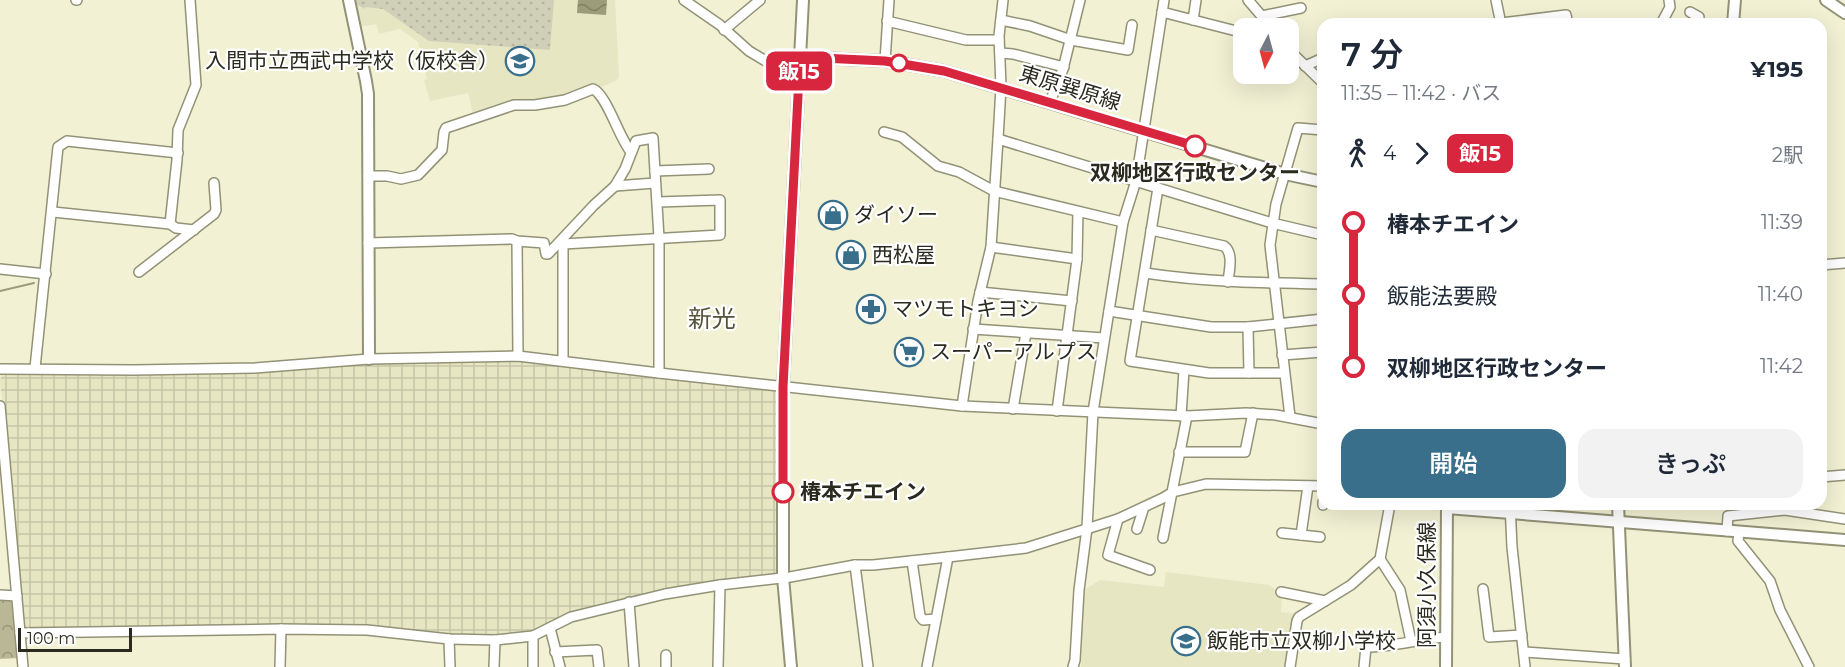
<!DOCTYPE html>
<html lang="ja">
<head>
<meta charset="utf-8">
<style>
  :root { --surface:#fff; --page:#f2f2f3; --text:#1f2937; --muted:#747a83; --accent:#396f8b }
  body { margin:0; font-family:Montserrat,"Noto Sans JP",sans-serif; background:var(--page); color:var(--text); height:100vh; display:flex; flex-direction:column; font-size:22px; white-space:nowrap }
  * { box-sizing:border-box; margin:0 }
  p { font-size:20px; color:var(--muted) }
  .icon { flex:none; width:33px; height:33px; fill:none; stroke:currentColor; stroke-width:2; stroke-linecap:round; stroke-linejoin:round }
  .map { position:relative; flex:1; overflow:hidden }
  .details { position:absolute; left:1317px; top:18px; width:510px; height:492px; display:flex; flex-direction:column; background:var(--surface); border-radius:18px; box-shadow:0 6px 24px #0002 }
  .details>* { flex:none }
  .badge { padding:0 12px; border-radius:9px; font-size:21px; line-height:39px }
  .needle { width:39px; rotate:186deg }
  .buttons { position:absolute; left:1233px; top:18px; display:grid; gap:12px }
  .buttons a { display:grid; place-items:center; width:66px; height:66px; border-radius:12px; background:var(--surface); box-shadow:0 6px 24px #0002; font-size:30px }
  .scale { position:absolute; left:18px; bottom:15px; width:114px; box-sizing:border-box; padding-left:6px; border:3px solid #2a2a1f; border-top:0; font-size:16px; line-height:21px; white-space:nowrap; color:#2a2a1f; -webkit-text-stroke:4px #fff; paint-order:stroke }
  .map>.badge { position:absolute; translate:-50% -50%; box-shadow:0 0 0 3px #fff }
  .legs { display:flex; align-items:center; gap:9px; height:66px; padding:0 24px; font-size:20px }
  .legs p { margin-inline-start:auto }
  .head { display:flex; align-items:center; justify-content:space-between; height:102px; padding:0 24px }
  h1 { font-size:33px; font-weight:600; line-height:45px }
  .cta { display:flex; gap:12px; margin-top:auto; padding:12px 24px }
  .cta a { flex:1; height:69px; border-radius:18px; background:var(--accent); color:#fff; font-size:24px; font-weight:600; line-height:69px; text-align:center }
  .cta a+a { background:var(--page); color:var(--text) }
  ul { padding:0 24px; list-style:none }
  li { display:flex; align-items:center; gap:21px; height:72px; font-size:22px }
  li i { display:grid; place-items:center; width:9px; height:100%; margin:0 8px; background:currentColor }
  li i::after { content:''; width:15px; height:15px; margin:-8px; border:4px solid; border-radius:50%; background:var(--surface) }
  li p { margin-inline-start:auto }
  li:first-child i { background:linear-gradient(#0000 50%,currentColor 0) }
  li:last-child i { background:linear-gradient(currentColor 50%,#0000 0) }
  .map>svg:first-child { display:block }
  .built { fill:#e7e6c2 }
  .industrial { fill:url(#industrial-grid) }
  .forest { fill:url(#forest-crowns) }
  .park { fill:url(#park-dots) }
  .water { fill:url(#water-waves) }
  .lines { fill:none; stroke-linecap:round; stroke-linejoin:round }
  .stream { stroke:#9c9b7a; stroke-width:2 }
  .minor-casing { stroke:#939277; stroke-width:12 }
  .tertiary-casing { stroke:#939277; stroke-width:14 }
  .minor { stroke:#fff; stroke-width:9 }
  .tertiary { stroke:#fff; stroke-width:10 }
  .line-1-casing { stroke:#fff; stroke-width:14 }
  .line-1 { stroke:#d7263d; stroke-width:9 }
  .stop-1-dot { fill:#fff; stroke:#d7263d; stroke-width:3 }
  .labels { text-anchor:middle; stroke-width:4.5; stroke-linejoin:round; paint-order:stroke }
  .poi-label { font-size:21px; fill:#2a2a1f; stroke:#fff; text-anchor:start }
  .street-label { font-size:21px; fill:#2a2a1f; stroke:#fff }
  .stop-label { font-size:21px; font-weight:bold; fill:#2a2a1f; stroke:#fff }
  .quarter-label { font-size:24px; fill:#545239; stroke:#fff }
</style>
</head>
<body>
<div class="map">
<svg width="1845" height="667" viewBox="0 0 1845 667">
  <defs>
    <pattern id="industrial-grid" width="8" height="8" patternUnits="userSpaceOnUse" patternTransform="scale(1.5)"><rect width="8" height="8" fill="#e7e6c2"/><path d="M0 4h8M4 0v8" fill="none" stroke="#c6c5a6"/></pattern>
    <pattern id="forest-crowns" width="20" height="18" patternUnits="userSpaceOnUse" patternTransform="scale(1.5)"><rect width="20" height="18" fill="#b9b796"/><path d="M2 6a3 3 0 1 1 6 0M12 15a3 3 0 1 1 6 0" fill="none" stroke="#97957a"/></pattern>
    <pattern id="park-dots" width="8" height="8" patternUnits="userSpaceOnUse" patternTransform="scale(1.5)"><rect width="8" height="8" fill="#d0d0b8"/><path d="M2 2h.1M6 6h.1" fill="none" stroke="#b3b39e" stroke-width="1.8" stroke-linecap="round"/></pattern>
    <pattern id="water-waves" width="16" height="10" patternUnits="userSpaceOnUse" patternTransform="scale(1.5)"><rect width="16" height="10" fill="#9c9b7a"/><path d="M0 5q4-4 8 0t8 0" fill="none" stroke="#7f7f63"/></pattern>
  </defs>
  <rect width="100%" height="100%" fill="#f2f1d4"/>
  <!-- built -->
  <g class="built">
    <path d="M355,0H615L619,77L617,80L602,87L593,86L564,97L473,114L468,93L430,101L424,80L427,79L418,42L400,29L379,34L376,24L360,27Z"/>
    <path d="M1166,572L1269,585L1282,595L1281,612L1295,614L1288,667H1081L1084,590L1100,580L1164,587Z"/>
  </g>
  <!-- industrial -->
  <path class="industrial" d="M519,360L773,390L777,394V573L680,587L539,631L470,639L374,630H23L0,381L2,372L370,362Z"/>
  <!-- forest -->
  <path class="forest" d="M0,598H11L18,658L0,659Z"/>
  <!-- park -->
  <path class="park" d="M356,0H554L550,50L429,41L383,9L365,7V9L356,4Z"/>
  <!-- water -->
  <path class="water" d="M578,0H607L606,15L577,13Z"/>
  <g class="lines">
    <!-- stream -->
    <path class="stream" d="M0,291L34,283"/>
    <!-- minor casing -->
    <g class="minor-casing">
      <g id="minor">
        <path d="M76,0H77"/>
        <path d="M684,0L720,25L749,51L799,81"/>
        <path d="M1248,0L1272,28"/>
        <path d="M1496,0L1501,24"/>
        <path d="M1162,12L1244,33"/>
        <path d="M1690,12L1699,17L1695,24"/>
        <path d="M1262,16L1301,8"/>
        <path d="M1001,20L1030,26L1071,40L1128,50L1132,25"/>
        <path d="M1193,20L1196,0"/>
        <path d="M887,21L966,40H999"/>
        <path d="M1501,23L1566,15L1568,24"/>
        <path d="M1661,24L1670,7L1669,0"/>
        <path d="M724,30L760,0"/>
        <path d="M1288,49L1323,83"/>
        <path d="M1000,53L1013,54L1064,67"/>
        <path d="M885,61L889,0"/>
        <path d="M1305,66L1323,58"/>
        <path d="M1050,102L1063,69L1080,0"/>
        <path d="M884,132L902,137L938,166L959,172L994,191L1123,222"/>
        <path d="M998,139L1272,223L1323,235"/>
        <path d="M655,171L709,169"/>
        <path d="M368,176H387L401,179L418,175L442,150L444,132L446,128L514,105H535L565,100L593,89C607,95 619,138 631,152"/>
        <path d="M615,186L655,183"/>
        <path d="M1158,188L1130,361L1209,373H1283"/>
        <path d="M53,212L170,224L176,228L194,230"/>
        <path d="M170,224L177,160L178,130L196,85L190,0"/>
        <path d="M1151,230L1224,246C1234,253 1229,271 1228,282"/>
        <path d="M563,240V360"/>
        <path d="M517,241L518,356"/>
        <path d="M368,243L512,239L517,241L544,243L546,254H548L594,205L615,186L625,169L636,141L653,138L659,238V373"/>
        <path d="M563,244L720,235V200L658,202"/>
        <path d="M991,247L1077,259"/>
        <path d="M1821,265L1845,263"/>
        <path d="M0,269L46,274"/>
        <path d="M139,272L214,214L216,210L214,183"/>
        <path d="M1145,273C1204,282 1263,283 1323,284"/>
        <path d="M980,292L1072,301"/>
        <path d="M1109,311L1211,327H1248L1323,319"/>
        <path d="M1248,327L1249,373"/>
        <path d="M973,329L1104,338"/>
        <path d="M1282,355L1323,352"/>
        <path d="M35,368L58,147L67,141L178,153"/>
        <path d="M0,369L134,370L255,368L369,359L518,356L659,373L962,406L1187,416L1246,413L1276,415L1323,424"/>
        <path d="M0,406L23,667"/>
        <path d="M962,406L978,301L991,247L998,139L1001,87L999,36L1003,0"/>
        <path d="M1013,409L1026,333"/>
        <path d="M1057,411L1077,259L1078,212"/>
        <path d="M1181,416L1184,370"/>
        <path d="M1290,417L1270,245L1276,204L1298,128L1323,130"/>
        <path d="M1179,452H1245L1253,413"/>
        <path d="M1821,477L1845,475"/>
        <path d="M1510,504L1512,547L1525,667"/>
        <path d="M1323,505V502"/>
        <path d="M1118,519L1108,555L1150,570"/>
        <path d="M1137,529L1144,507"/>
        <path d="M1727,531L1728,516L1785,510L1845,519"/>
        <path d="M1739,532L1738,541L1770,581L1780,610L1809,667"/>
        <path d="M1282,533L1320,537"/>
        <path d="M1301,535L1308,486"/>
        <path d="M1163,538L1187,416"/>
        <path d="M1380,559L1400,590L1411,641"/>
        <path d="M912,561L920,616L923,620L936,619"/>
        <path d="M855,565L868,667"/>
        <path d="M1483,589L1489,637L1522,635"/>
        <path d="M1281,592L1325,601"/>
        <path d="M0,595L17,596"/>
        <path d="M629,602L634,667"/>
        <path d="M550,628L560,667"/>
        <path d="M20,633L281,629L367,630L449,639L495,640L533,636L571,617L665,594L720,585L790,577L855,565H873L948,557"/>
        <path d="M449,639L450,667"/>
        <path d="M555,652L597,650L599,667"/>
        <path d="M1525,652L1625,659"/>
        <path d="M666,655V667"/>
        <path d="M280,667L281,629"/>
        <path d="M494,667L495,640"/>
        <path d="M533,667V636"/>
        <path d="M718,667L720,585"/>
        <path d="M927,667L948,557L1026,548L1118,519L1163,498L1173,492L1206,484L1323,486"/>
        <path d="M1073,667L1075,660L1079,590L1087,528L1093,412L1123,222L1136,181L1164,0"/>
        <path d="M1290,667L1297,621L1299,617L1351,585L1380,559L1390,504"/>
        <path d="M1364,667L1366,647C1393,647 1419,639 1446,637"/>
      </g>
    </g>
    <!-- tertiary casing -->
    <g class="tertiary-casing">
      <g id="tertiary">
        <path d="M349,0L366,81L368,94L369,359"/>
        <path d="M1826,0L1845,13"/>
        <path d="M1733,24L1735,0"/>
        <path d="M800,57L885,61L944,71L1285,174L1323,182"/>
        <path d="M1618,504L1625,667"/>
        <path d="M1447,508L1845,540"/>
        <path d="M791,667L783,577V387L803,0"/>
        <path d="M1446,667L1447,504"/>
      </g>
    </g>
    <!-- minor -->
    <use href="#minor" class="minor"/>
    <!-- tertiary -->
    <use href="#tertiary" class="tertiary"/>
  </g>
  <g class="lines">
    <!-- line-1 casing -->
    <g class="line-1-casing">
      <path id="line-1" d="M783,492V387L800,57L885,61L944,71L1195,146"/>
    </g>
    <!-- line-1 -->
    <use href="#line-1" class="line-1"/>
  </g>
  <!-- icons -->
  <defs>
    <g id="school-ring" transform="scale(1.5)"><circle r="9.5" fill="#fff" stroke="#396f8b" stroke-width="1.5"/><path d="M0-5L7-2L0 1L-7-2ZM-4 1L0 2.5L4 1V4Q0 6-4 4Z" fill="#396f8b"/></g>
    <g id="shop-ring" transform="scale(1.5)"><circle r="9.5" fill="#fff" stroke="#396f8b" stroke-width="1.5"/><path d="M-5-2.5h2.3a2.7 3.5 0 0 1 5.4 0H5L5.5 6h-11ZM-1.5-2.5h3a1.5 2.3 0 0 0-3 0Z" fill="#396f8b"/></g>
    <g id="pharmacy-ring" transform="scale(1.5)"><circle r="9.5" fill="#fff" stroke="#396f8b" stroke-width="1.5"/><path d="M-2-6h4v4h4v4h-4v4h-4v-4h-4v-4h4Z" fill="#396f8b"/></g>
    <g id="supermarket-ring" transform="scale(1.5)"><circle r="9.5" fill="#fff" stroke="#396f8b" stroke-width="1.5"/><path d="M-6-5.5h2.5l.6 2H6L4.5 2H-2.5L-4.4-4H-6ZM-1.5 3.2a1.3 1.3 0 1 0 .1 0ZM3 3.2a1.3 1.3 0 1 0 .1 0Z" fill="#396f8b"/></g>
  </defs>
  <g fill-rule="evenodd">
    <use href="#school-ring" x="520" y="61"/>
    <use href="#shop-ring" x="833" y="215"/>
    <use href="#shop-ring" x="851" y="255"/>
    <use href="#pharmacy-ring" x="871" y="309"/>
    <use href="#supermarket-ring" x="909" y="352"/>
    <use href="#school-ring" x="1186" y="641"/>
  </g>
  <!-- markers -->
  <g class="stop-1-dot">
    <circle cx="899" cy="63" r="8"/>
    <circle cx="1195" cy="146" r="10"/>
    <circle cx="783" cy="492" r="10"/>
  </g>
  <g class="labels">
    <!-- poi labels -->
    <g class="poi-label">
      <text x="499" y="68" text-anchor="end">入間市立西武中学校（仮校舎）</text>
      <text x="854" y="222">ダイソー</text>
      <text x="872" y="262">西松屋</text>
      <text x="892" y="316">マツモトキヨシ</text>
      <text x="930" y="359">スーパーアルプス</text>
      <text x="1207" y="648">飯能市立双柳小学校</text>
    </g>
    <!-- street labels -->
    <g class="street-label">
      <text transform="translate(1070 88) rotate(17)" y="7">東原巽原線</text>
      <text transform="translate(1427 585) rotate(-90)" y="7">阿須小久保線</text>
    </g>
    <!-- stop labels -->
    <g class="stop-label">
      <text x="1195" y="180">双柳地区行政センター</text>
      <text x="800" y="499" text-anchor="start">椿本チエイン</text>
    </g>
    <!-- quarter labels -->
    <g class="quarter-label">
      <text x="712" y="327">新光</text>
    </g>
  </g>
</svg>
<div class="buttons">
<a><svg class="needle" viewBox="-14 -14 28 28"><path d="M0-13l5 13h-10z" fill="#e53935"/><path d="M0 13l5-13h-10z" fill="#747a83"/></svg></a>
</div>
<div class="scale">100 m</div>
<b class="badge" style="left:799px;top:71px;background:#d7263d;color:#fff">飯15</b>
<section class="details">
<div class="head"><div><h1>7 分</h1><p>11:35 – 11:42 · バス</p></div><b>¥195</b></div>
<div class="legs"><svg class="icon" aria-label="walk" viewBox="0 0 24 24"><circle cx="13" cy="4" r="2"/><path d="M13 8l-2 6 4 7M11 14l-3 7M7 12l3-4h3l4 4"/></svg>4<svg class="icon" aria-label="forward" viewBox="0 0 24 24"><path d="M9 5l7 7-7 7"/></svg><b class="badge" style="background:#d7263d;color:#fff">飯15</b><p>2駅</p></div>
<ul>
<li><i style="color:#d7263d"></i><b>椿本チエイン</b><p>11:39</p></li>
<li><i style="color:#d7263d"></i><span>飯能法要殿</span><p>11:40</p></li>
<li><i style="color:#d7263d"></i><b>双柳地区行政センター</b><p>11:42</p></li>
</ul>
<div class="cta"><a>開始</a><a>きっぷ</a></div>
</section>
</div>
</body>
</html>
